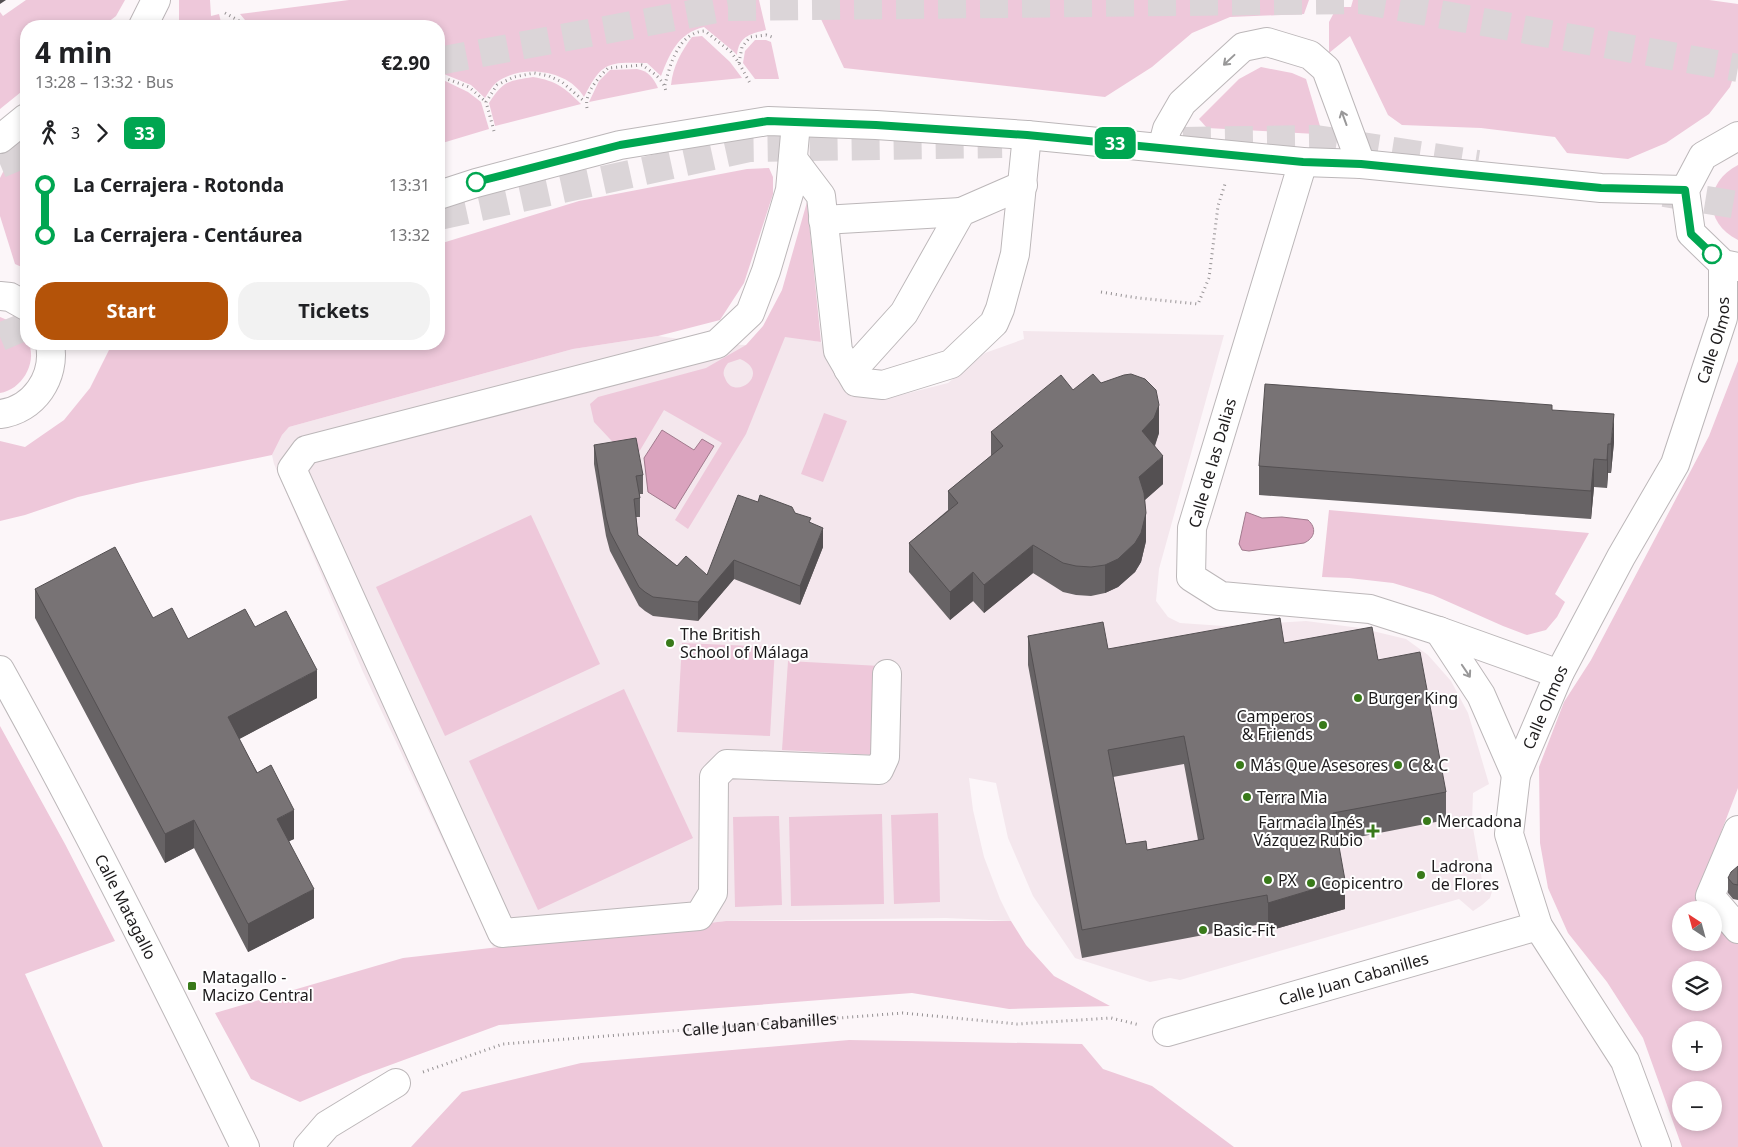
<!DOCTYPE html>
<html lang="en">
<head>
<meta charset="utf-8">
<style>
  :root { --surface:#fff; --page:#f2f2f2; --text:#202124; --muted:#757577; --accent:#b45309 }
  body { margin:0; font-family:"Noto Sans",sans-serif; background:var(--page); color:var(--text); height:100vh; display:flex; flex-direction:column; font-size:19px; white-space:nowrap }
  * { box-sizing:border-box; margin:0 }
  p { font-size:16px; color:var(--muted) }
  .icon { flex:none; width:28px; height:28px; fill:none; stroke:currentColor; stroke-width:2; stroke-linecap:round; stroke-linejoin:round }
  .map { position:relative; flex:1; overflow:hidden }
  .side { position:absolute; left:20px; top:20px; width:425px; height:330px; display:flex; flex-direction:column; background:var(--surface); border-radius:20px; box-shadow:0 2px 8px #0003 }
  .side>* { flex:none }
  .badge { padding:0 10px; border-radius:8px; font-size:18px; line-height:32px }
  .needle { width:32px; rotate:324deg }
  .controls { position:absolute; left:1672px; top:901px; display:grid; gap:10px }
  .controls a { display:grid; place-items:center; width:50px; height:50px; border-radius:50%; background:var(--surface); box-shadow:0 2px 8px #0003; font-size:25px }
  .map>.badge { position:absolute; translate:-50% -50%; box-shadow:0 0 0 2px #fff }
  .legs { display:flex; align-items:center; gap:8px; height:55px; padding:0 15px; font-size:16px }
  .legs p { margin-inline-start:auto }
  .overview { display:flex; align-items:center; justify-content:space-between; height:85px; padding:0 15px }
  h1 { font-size:28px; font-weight:700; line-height:38px }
  .action { display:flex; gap:10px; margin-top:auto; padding:10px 15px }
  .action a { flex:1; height:58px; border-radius:20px; background:var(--accent); color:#fff; font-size:20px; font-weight:700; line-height:58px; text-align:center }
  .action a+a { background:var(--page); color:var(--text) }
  ul { padding:0 15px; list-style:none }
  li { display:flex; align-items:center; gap:18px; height:50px; font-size:19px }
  li i { display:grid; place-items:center; width:8px; height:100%; margin:0 6px; background:currentColor }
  li i::after { content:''; width:12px; height:12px; margin:-6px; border:4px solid; border-radius:50%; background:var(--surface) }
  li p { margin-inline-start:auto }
  li:first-child i { background:linear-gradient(#0000 50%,currentColor 0) }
  li:last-child i { background:linear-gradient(currentColor 50%,#0000 0) }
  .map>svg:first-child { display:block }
  .built { fill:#f4e7ed }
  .green { fill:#eec8da; fill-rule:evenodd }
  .water { fill:#daa3be; stroke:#a17a8d }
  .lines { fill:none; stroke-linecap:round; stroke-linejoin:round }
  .highway-tunnel { stroke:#dbd5d8; stroke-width:28; stroke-dasharray:28 14; stroke-linecap:butt }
  .minor-casing { stroke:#bcb7b9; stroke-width:30 }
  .path { stroke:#959193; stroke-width:3; stroke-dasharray:1 4; stroke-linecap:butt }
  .minor { stroke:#fff; stroke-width:28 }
  .wall { fill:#676365; fill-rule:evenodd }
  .shaded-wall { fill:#545052 }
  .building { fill:#787375; stroke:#545052; fill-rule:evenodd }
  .oneway { stroke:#999899 }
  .line-1-casing { stroke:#fff; stroke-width:11 }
  .line-1 { stroke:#00a651; stroke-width:8 }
  .stop-1-dot { fill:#fff; stroke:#00a651; stroke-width:2.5 }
  .poi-dot { fill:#397a1a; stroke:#fff; stroke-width:2 }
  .labels { text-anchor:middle; stroke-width:4; stroke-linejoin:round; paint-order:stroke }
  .street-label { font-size:16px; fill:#1d1b1c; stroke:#fff }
  .poi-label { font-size:16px; fill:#1d1b1c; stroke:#fff; text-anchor:start }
</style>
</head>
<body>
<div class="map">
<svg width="1738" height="1147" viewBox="0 0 1738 1147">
  <rect width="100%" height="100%" fill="#fcf6f9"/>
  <!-- built -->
  <path class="built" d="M1023,331L1224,335L1159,569L1156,601L1168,617L1180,623L1224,626L1306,621L1360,628L1406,639L1428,655L1451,681L1468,713L1489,784L1473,793L1472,822L1483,886L1493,888L1490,898L1482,905L1473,911L1459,899L1180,980L1170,978L1150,982L1075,958L1033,896L1008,838L996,783L969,778L973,810L984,857L1000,899L1011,921L946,918L726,921L493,947L363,672L274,464L272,455L282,435L289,427L573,349L658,336L717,344L746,345L785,336L821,342L836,371L853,390L893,397L948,383L985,353L1024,339Z"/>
  <!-- green -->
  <g class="green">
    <path d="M26,0H125L116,16L103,26H26V88L0,109V12L3,16Z"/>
    <path d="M179,0H210L211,16L219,14L222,26H174L179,21Z"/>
    <path d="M349,0H759L766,30C750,34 739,36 737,55L733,51L704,27C678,33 670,53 661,76L647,63C608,62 602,61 584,97C568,69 521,64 497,82C492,86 488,93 485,98L471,85L439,72V26H248L245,20L240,14Z"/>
    <path d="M812,0H1309L1304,14L1230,17L1192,33L1152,67L1105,97L844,68Z"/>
    <path d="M1353,0H1709L1738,4V63L1730,87L1709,114L1666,143L1628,159L1567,153L1555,137L1481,128L1402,125L1388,115L1350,36L1329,53V22L1337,7H1351Z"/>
    <path d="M702,36L730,62L742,78L671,85C673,66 681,52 692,37Z"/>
    <path d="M755,40H766L771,42L779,79H755L743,63L745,51Z"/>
    <path d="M1261,67L1292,73L1306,79L1320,126L1316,134L1207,128L1199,119L1239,79Z"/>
    <path d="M637,69C648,71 653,77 658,88L589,102L599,81L610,70Z"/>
    <path d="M533,77C557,81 565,88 581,104L495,126L489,103C503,81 508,81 533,77Z"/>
    <path d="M439,78L468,92L481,102L489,129L439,144Z"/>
    <path d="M26,143V269L15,264L0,216V178L8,162Z"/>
    <path d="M1738,165V240C1703,223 1704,182 1738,165Z"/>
    <path d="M769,168L773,177V194L744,283L720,320L658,336L573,349L289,427L282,435L272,455L141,482L78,497L25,515L0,521V441L25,447L64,420L90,388L112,344H439V244L579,201L747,169Z"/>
    <path d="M807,202L821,342L785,337L746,434L688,529L675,520L722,443L664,410L636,457L623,453L594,422L590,404L598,397L706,368L746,345L763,326L782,290ZM740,359C773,373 734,403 725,378C722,373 724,368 728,363Z"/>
    <path d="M0,317C13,322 26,329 26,344H29C37,364 21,390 0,393Z"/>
    <path d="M1738,361V788L1697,895L1710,910H1681V942H1714V914L1738,944V1147H1682L1643,1038L1607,982L1568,933L1548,888L1540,843L1539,767L1564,702L1591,660L1709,436ZM1681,970H1714V1002H1681ZM1681,1030H1714V1062H1681ZM1681,1090H1714V1122H1681Z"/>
    <path d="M824,413L847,421L823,482L801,474Z"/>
    <path d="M1329,510L1589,533L1555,594L1565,602L1557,617L1546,630L1527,635L1503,626L1433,595L1393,583L1349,578L1322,577Z"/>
    <path d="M531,515L600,664L445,736L376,587Z"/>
    <path d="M682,643L775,647L770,736L677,732Z"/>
    <path d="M788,661L880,666L875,755L782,750Z"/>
    <path d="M624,689L693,838L538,910L469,761Z"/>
    <path d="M0,726L65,844L115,941L25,974L103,1147H0Z"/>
    <path d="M938,813L940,902L894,904L891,815Z"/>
    <path d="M882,814L884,904L791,906L789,817Z"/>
    <path d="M779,816L782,905L735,907L733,817Z"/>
    <path d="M726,921H1011L1026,945L1054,976L1110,1006L1009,1009L912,993L499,1025L363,1075L300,1102L251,1079L215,1013L403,958Z"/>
    <path d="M849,1040L1082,1044L1103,1069L1152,1086L1234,1147H411L462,1092L581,1063Z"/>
  </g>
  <!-- water -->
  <g class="water">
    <path d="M662,430L694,450L702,439L714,446L675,509L648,492L644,458Z"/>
    <path d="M1246,512L1262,518L1282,517L1308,520C1317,528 1315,538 1304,543L1249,551L1242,550L1239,544Z"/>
  </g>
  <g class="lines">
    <!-- highway-tunnel -->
    <g class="highway-tunnel">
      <path d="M439,61L728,7L1361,0L1738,68"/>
      <path d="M1183,141L1316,139L1478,164"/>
      <path d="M0,164L26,153"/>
      <path d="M1664,193L1738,205"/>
      <path d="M439,216L749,148L1002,144"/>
      <path d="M0,337L26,326"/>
    </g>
    <!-- minor casing -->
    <g class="minor-casing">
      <g id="minor">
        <path d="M143,26L156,0"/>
        <path d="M796,123L790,190L766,271L750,313L717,344L306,450L292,469L502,933L699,916L713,893L714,777L727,764L879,770L885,757L887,674"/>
        <path d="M1738,136L1703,156L1685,190L1691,233L1723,264L1738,267"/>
        <path d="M0,139L26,118"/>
        <path d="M1162,148L1167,129L1182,103L1243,47L1267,42L1310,55L1326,69L1361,164"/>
        <path d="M793,159L821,196L838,351L856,382L883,385L951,364L994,323L1000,309L1015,254L1027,135"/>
        <path d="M1303,162L1192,528L1191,577L1221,596L1370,609L1439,631L1559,674"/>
        <path d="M439,195L476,183L620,145L768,121L876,125L1027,135L1303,162L1361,164L1601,188L1685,190"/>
        <path d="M823,220L961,212"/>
        <path d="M0,296L10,297L26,306"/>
        <path d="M848,369L858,364L904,313L961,212L1023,185"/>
        <path d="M0,414C34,410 56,377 50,344"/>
        <path d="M1439,631L1481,695L1516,775"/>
        <path id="s2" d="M0,670C87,826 167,986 245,1147"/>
        <path d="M1738,830L1710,896L1738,929"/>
        <path id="s3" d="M1167,1032L1538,926"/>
        <path d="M308,1147L327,1125L396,1083"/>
        <path id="s4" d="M1657,1147L1625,1061L1538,926L1509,834L1516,775L1559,674L1621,557L1675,464L1723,318V264"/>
      </g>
    </g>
    <!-- path -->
    <g class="path">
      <path d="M225,13L243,23"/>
      <path d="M739,63L742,47L750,37L766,35L775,38"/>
      <path d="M439,76L469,87L486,102"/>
      <path d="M665,85C670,64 679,32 705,31L731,52L739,63L751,85"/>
      <path d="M587,108C584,93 599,77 608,68L642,65C652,72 664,79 666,92"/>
      <path d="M494,131L486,102L497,85L514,77L534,73L549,76L562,82L585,102"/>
      <path d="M1101,292L1138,298L1198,304L1209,278L1218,206L1225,184"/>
      <path id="s1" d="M423,1072L503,1044L903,1013L1017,1024L1111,1018L1140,1025"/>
    </g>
    <!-- minor -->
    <use href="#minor" class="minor"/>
  </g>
  <!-- wall -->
  <g class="wall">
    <path d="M1101,383L1159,433L1155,446L1163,484L1145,500L1146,541L1141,562L1135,572L1118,587L1105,593L1091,596L1076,595L1063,592L1033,573L984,613L973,601L950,620L909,572V543L948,510V491L991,456V432L1073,390Z"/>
    <path d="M1552,410L1614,442L1611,473H1608L1607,488L1594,487L1591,519L1259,495V466Z"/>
    <path d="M594,445L643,475V494H640V517H636L638,535L677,566L707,575L758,502L795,513L811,523L823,547L800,605L734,579L698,621L653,616L645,611L639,606L610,551L606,536L594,464Z"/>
    <path d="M35,589L153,618L188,639L255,627L317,698L239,739L294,839L289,841L314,918L248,952L194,848L165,863L35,618Z"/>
    <path d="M1028,636L1108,649L1284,643L1378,660L1446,792V820L1338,841L1345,909L1268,931L1267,923L1082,958L1028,665ZM1184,764L1198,840L1147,850L1126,844L1113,777Z"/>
    <path d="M1738,866V900L1733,899L1728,893V878Z"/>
  </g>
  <!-- shaded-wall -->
  <g class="shaded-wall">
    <path d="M0,0H6L0,4Z"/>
    <path d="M1159,405V433L1154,447L1142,431Z"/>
    <path d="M1614,414V442L1611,473V444Z"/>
    <path d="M1608,444V473L1607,488V460Z"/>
    <path d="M1163,456V484L1139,505V477Z"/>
    <path d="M1594,459V487L1591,519V491Z"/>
    <path d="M1146,513V541L1141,562L1135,572L1118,587L1105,593V565Z"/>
    <path d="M823,528V547L800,605V586Z"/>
    <path d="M1033,545V573L984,613V585Z"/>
    <path d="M734,560V579L698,621V602Z"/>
    <path d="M973,572V601L950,620V592Z"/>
    <path d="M317,670V698L228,745V717Z"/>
    <path d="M294,810V839L277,847V819Z"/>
    <path d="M194,820V848L165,863V834Z"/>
    <path d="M1345,880V909L1268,931V903Z"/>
    <path d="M314,889V918L248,952V924Z"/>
  </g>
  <!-- building -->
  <g class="building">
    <path d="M1093,374L1101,383L1124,375L1131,374L1145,379L1156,390L1159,405L1154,418L1142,431L1163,456L1139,477L1144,493L1146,513L1141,533L1135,543L1118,559L1105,565L1091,567L1076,566L1063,563L1033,545L984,585L973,572L950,592L909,543L958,503L948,491L1003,446L991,432L1061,375L1073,390Z"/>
    <path d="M1265,384L1552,405V410L1614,414L1611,444H1608L1607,460L1594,459L1591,491L1259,466Z"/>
    <path d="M636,438L643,475L636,476L640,498L634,499L638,535L677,566L686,556L707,575L738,495L758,502L760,495L792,507L795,513L811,518L809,522L823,528L800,586L734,560L698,602L653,597L645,592L639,587L610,532L606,517L594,445Z"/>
    <path d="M115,547L153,618L172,608L188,639L245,609L255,627L286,611L317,670L228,717L257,773L271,765L294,810L277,819L314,889L248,924L194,820L165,834L35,589Z"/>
    <path d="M1280,618L1284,643L1372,627L1378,660L1420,652L1446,792L1333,813L1345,880L1268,903L1267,895L1082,930L1028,636L1103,622L1108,649ZM1184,736L1204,839L1147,850L1146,841L1126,844L1108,750Z"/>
    <path d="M1738,866V885L1733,884L1728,878L1731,872Z"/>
  </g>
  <!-- one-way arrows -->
  <defs><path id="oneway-shaft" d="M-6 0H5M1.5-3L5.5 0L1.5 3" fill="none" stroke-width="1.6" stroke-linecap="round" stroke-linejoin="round" transform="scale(1.25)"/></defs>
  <g class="oneway">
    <use href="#oneway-shaft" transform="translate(1229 60) rotate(137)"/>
    <use href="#oneway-shaft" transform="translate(1344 118) rotate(-110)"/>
    <use href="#oneway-shaft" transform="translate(1466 671) rotate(56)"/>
  </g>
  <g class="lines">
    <!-- line-1 casing -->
    <g class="line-1-casing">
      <path id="line-1" d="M476,182L620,145L768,121L876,125L1027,135L1303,162L1361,164L1601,188L1685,190L1691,234L1712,254"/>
    </g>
    <!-- line-1 -->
    <use href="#line-1" class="line-1"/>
  </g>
  <!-- markers -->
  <g class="stop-1-dot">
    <circle cx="476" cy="182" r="9"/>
    <circle cx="1712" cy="254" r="9"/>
  </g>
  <g class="poi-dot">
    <circle cx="670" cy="643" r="5"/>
    <circle cx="1358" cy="698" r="5"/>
    <circle cx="1323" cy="725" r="5"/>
    <circle cx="1240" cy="765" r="5"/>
    <circle cx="1398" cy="765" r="5"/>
    <circle cx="1247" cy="797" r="5"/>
    <circle cx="1427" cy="821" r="5"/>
    <path d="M1370.5 823.5h5v5h5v5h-5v5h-5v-5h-5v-5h5z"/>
    <circle cx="1421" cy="875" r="5"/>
    <circle cx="1268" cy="880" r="5"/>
    <circle cx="1311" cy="883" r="5"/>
    <circle cx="1203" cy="930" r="5"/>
    <rect x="187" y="981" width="10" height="10" rx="2.5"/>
  </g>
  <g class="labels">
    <!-- street labels -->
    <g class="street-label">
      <text dy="6" stroke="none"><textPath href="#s4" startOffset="888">Calle Olmos</textPath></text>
      <text transform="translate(1212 463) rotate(-74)" y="6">Calle de las Dalias</text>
      <text dy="6" stroke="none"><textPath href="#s4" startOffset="482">Calle Olmos</textPath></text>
      <text dy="6" stroke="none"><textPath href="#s2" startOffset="268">Calle Matagallo</textPath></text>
      <text dy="6" stroke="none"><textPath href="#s3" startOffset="194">Calle Juan Cabanilles</textPath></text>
      <text dy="6" stroke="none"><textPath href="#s1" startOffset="342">Calle Juan Cabanilles</textPath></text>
    </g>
    <!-- poi labels -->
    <g class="poi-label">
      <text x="680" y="640">The British<tspan x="680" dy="18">School of Málaga</tspan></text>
      <text x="1368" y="704">Burger King</text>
      <text x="1313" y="722" text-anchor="end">Camperos<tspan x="1313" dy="18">&amp; Friends</tspan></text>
      <text x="1250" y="771">Más Que Asesores</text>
      <text x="1408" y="771">C &amp; C</text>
      <text x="1257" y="803">Terra Mia</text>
      <text x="1437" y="827">Mercadona</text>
      <text x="1363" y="828" text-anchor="end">Farmacia Inés<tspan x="1363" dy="18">Vázquez Rubio</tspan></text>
      <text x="1431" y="872">Ladrona<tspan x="1431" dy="18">de Flores</tspan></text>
      <text x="1278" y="886">PX</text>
      <text x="1321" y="889">Copicentro</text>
      <text x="1213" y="936">Basic-Fit</text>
      <text x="202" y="983">Matagallo -<tspan x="202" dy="18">Macizo Central</tspan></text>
    </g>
  </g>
</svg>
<div class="controls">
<a><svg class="needle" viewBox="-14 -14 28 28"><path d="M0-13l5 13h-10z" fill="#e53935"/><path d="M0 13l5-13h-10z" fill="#757577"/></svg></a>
<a><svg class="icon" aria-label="layers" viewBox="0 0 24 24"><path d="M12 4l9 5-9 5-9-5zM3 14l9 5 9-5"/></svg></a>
<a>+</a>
<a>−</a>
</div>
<b class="badge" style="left:1115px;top:143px;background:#00a651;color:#fff">33</b>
<section class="side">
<div class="overview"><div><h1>4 min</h1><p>13:28 – 13:32 · Bus</p></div><b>€2.90</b></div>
<div class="legs"><svg class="icon" aria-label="walk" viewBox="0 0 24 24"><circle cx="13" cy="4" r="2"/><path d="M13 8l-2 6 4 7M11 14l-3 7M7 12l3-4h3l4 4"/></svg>3<svg class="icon" aria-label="forward" viewBox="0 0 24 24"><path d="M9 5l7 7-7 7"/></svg><b class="badge" style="background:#00a651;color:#fff">33</b></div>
<ul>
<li><i style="color:#00a651"></i><b>La Cerrajera - Rotonda</b><p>13:31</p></li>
<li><i style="color:#00a651"></i><b>La Cerrajera - Centáurea</b><p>13:32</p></li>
</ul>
<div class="action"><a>Start</a><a>Tickets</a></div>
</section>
</div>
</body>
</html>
